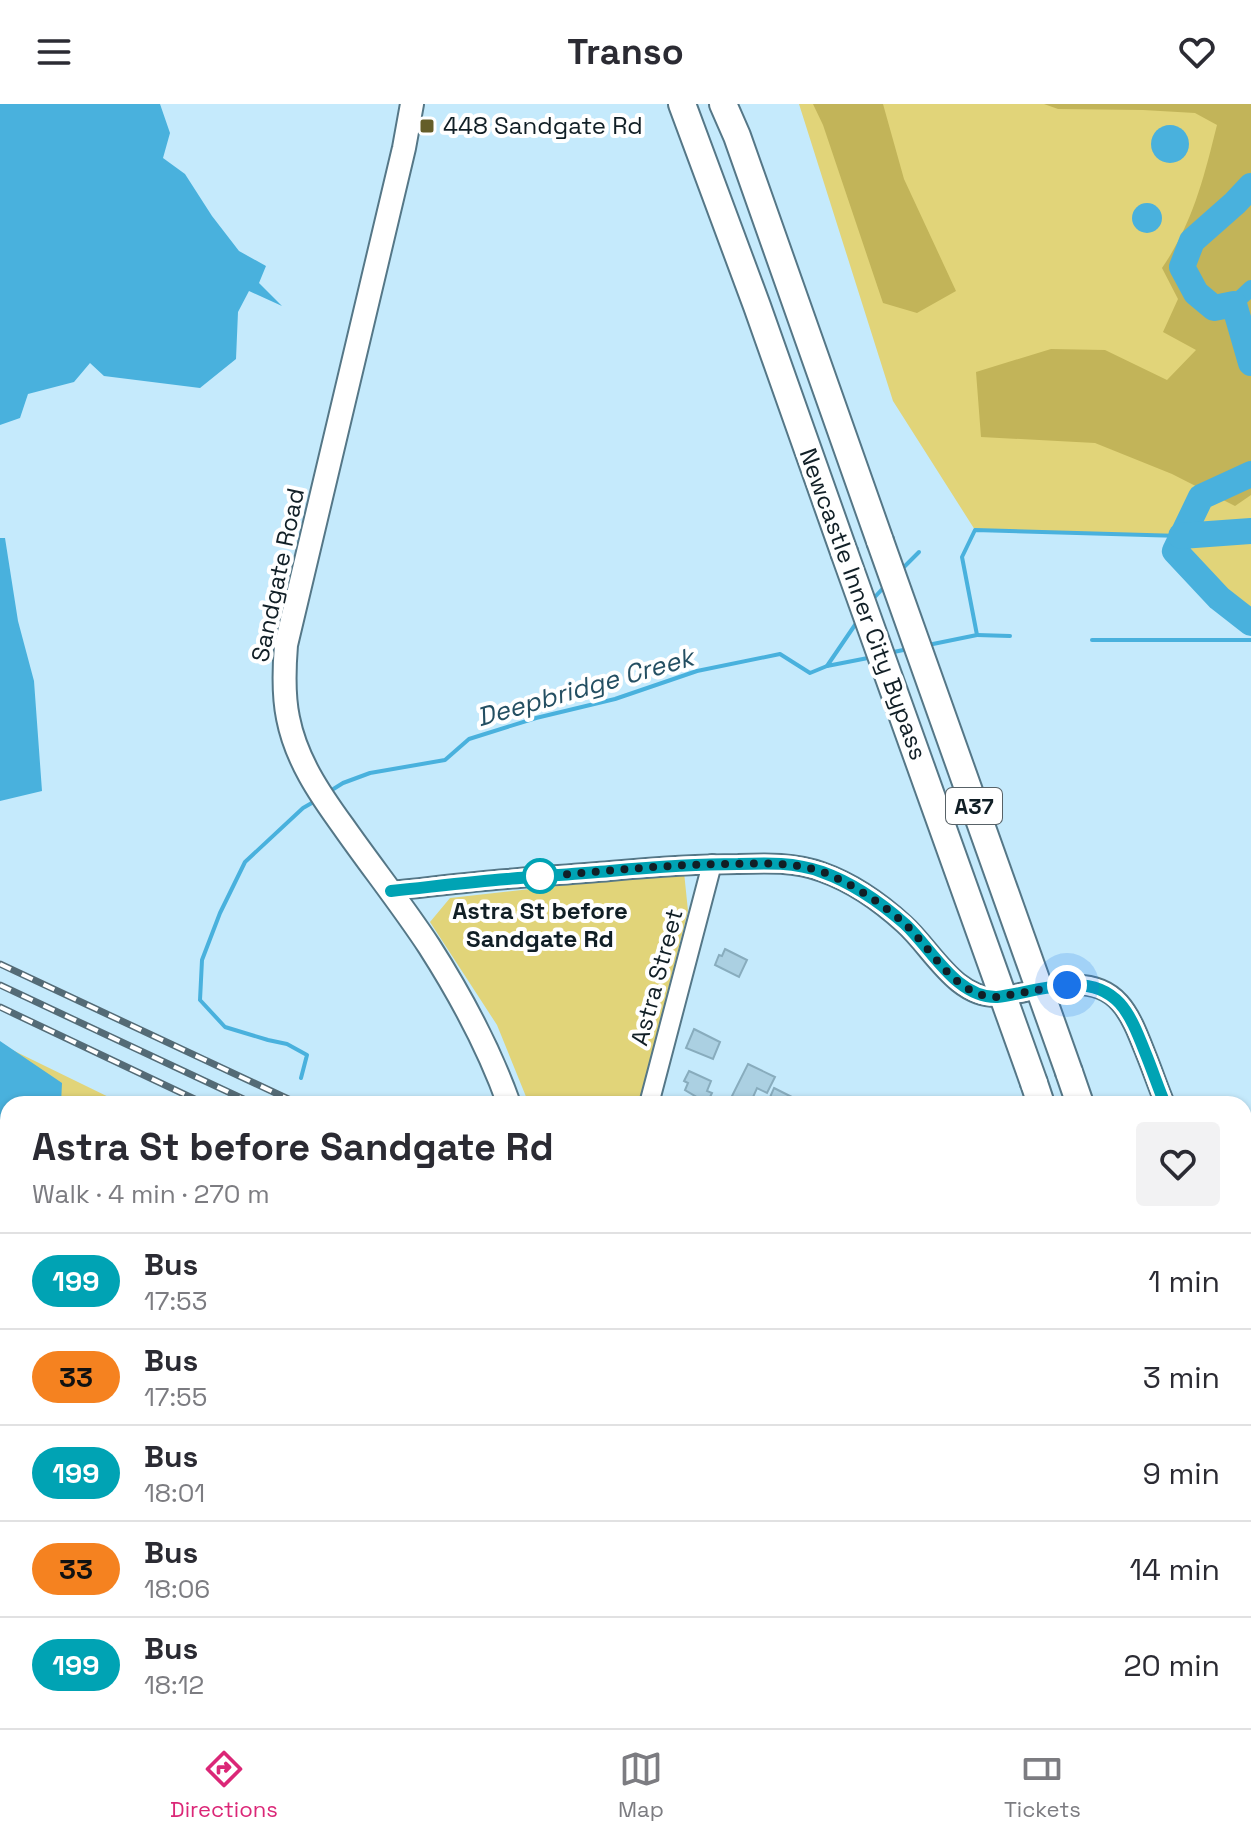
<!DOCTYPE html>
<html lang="en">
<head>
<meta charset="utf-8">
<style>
  :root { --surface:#fff; --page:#f2f2f3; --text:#2b2b33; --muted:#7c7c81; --line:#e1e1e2; --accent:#db2777 }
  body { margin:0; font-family:"Space Grotesk",sans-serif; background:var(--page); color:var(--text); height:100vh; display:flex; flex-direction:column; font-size:30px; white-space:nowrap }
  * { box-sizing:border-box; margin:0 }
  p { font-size:26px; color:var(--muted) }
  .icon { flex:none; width:44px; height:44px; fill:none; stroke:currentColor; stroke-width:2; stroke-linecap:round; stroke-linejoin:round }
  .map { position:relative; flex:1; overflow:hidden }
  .details { position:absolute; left:0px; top:992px; width:1252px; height:632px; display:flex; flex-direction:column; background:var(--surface); border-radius:24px 24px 0 0; box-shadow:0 2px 6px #0004 }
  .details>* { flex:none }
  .badge { padding:0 16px; border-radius:26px; font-size:28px; line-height:52px }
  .you { position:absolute; width:40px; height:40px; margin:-20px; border:6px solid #fff; border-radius:50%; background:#1a73e8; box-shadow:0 0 0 12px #1a73e833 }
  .map>.badge { position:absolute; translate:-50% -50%; box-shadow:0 0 0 4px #fff }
  .round { display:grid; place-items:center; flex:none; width:84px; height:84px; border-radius:8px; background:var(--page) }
  .headline { display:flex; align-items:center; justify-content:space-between; height:136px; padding:0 32px }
  h1 { font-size:38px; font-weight:800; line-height:60px }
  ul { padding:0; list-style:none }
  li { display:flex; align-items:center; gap:24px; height:96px; padding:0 32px; border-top:2px solid var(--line) }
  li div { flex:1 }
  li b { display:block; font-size:30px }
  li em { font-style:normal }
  li .badge { min-width:88px; font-weight:700; text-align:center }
  header { display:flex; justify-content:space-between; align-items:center; height:104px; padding:0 32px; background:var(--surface); font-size:36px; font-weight:800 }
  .menu { display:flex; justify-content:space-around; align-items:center; height:112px; border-top:2px solid var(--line); background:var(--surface); font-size:22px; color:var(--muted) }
  .menu a { display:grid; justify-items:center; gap:4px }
  .menu .selected { color:var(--accent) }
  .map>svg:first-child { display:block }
  .green { fill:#e1d479 }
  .forest { fill:#c2b459 }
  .water { fill:#49b1dd }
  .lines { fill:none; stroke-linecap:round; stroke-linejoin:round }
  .stream { stroke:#49b1dd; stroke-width:4 }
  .canal { stroke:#49b1dd; stroke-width:16 }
  .river { stroke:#49b1dd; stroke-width:26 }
  .building { fill:#abd0e2; stroke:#88acbd; stroke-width:2 }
  .minor-casing { stroke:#557787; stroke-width:22 }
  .major-casing { stroke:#557787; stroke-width:26 }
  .highway-casing { stroke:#557787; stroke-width:30 }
  .minor { stroke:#fff; stroke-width:18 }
  .major { stroke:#fff; stroke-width:22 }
  .highway { stroke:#fff; stroke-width:26 }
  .rail-casing { stroke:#546b76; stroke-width:7 }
  .rail { stroke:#fff; stroke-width:4; stroke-dasharray:12; stroke-linecap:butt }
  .highway-bridge-casing { stroke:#557787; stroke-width:30; stroke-linecap:butt }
  .highway-bridge { stroke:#fff; stroke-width:26 }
  .line-casing { stroke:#fff; stroke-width:18 }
  .line { stroke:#00a3b4; stroke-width:12 }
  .walk { stroke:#111f26; stroke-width:8; stroke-dasharray:0 14.4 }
  .poi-dot { fill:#645d29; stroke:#fff; stroke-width:3 }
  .stop-dot { fill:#fff; stroke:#00a3b4; stroke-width:4 }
  .labels { text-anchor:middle; stroke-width:8; stroke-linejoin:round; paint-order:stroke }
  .shield { fill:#fff; stroke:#586267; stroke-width:2 }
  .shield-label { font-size:22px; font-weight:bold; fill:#111f26 }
  .poi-label { font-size:24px; fill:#111f26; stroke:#fff; text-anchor:start }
  .street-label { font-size:24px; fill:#111f26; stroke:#fff }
  .stop-label { font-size:24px; font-weight:bold; fill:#111f26; stroke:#fff }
  .water-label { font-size:26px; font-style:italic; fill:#244f62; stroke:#fff }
</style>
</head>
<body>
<header><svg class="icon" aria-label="menu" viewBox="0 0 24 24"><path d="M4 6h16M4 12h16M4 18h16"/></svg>Transo<svg class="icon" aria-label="heart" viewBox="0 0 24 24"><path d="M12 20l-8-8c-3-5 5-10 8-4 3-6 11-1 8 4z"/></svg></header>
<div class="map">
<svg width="1251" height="1624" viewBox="0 0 1251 1624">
  <rect width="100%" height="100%" fill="#c5eafc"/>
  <!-- green -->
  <g class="green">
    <path d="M799,0H1251V519L1219,494L1175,447L1180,432L975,426L893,297Z"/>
    <path d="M684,768L688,807L639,1000H529L497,921L430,818L450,794Z"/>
    <path d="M0,940L123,1000H8V1616H194L190,1624H0Z"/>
    <path d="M397,1616H997L1012,1624H393Z"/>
  </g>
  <!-- forest -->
  <g class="forest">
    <path d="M813,0H883L904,75L956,187L917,209L883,199L823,21Z"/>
    <path d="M1044,0H1251V391L1235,402L1172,370L1095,339L981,333L976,268L1051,245L1105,246L1167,276L1196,246L1163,228L1178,195L1162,164C1193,119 1204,73 1217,21L1195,9L1143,6L1058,5Z"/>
  </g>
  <!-- water -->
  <g class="water">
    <path d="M0,0H160L170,29L163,54L185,70L212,112L239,147L266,162L259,179L282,202L249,187L238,208L236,255L200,284L104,272L90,259L74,278L28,290L20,314L0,321Z"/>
    <circle cx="1170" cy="40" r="19"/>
    <circle cx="1147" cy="114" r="15"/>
    <path d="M0,434H5L18,517L34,577L42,687L0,697Z"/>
    <path d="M0,937L62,979L61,1000H8V1166L0,1165Z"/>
  </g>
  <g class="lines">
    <!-- stream -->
    <g class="stream">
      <path d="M901,466L919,448"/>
      <path d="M873,495L886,481"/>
      <path d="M859,515L827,562L873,553"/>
      <path d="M977,531L1010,532"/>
      <path d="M1092,536H1251"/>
      <path d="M928,541L977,531L962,453L975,426L1181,432"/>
      <path d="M889,549L908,545"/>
      <path d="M327,689L343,679L370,669L445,656L469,635L536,614L615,595L697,567L780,550L810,569L827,562"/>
      <path d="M301,974L307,951L287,940L268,936L225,923L200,896L202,856L220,809L245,758L303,704L317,696"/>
    </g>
    <!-- canal -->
    <path class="canal" d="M1234,200L1251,184"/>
    <!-- river -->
    <g class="river">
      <path d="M1251,82L1235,99L1192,137L1182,163L1196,189L1214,204L1234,200L1251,259"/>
      <path d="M1251,370L1201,393L1175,447L1219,494L1251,519"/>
      <path d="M1181,432L1251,427"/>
    </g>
  </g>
  <!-- building -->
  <g class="building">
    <path d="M725,845L747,856L739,873L715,861L719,851L722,852Z"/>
    <path d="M694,925L720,938L713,955L686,944Z"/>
    <path d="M748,960L775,973L767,989L757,984L750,1000H728Z"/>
    <path d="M689,967L711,977L707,987L712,989L707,999L685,986L688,979L684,977Z"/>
    <path d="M774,984L792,993L789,1000H767Z"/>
    <path d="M225,1616H290L287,1624H241Z"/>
  </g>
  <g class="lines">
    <!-- minor casing -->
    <g class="minor-casing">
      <g id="minor">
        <path d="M391,787C430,783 468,778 507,775C541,772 576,770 610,767C653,763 695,760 738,760C767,759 795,758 822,768C853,779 880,798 904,820C932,845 955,894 997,893C1021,890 1045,882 1070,881C1118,878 1130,910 1145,948C1152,965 1158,983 1165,1000"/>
        <path d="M649,1000L712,760"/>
        <path d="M1244,1204L1251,1222"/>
      </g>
    </g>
    <!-- major casing -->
    <g class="major-casing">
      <g id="major">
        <path d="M412,0L404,44L286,541C284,566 283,590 288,614C296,655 319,689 343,722C371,762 402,801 429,842C461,892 489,944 509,1000"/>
        <path d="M368,1624L372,1616"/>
      </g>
    </g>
    <!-- highway casing -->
    <g class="highway-casing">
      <g id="highway">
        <path d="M682,0L757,202L844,448"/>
        <path d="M723,0L737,32L880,437"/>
        <path d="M1069,968L1080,1000"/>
        <path d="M1034,979L1041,1000"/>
        <path d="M1244,1583L1251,1603"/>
      </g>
    </g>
    <!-- minor -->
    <use href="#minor" class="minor"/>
    <!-- major -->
    <use href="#major" class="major"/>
    <!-- highway -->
    <use href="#highway" class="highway"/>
    <!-- rail casing -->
    <g class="rail-casing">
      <g id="rail">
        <path d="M0,860L299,1000"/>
        <path d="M0,881L254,1000"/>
        <path d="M0,903L205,1000"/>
        <path d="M1244,1442L1251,1445"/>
        <path d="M1244,1463L1251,1466"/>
        <path d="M1244,1488L1251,1491"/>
      </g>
    </g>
    <!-- rail -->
    <use href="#rail" class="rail"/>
    <!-- highway-bridge casing -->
    <g class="highway-bridge-casing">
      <g id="highway-bridge">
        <path d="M880,437L1069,968"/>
        <path d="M844,448L1034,979"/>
        <path d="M1244,1464L1251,1484"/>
      </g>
    </g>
    <!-- highway-bridge -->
    <use href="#highway-bridge" class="highway-bridge"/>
  </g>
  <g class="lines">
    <!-- line casing -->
    <g class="line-casing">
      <path id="line" d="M391,787C430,783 468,778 507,775C541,772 576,770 610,767C653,763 695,760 738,760C767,759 795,758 822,768C853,779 880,798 905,820C932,845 956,894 997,893C1021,890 1045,882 1070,881C1118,879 1130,910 1145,948C1152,965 1158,983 1165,1000"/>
    </g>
    <!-- line -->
    <use href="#line" class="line"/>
    <!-- walk -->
    <path class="walk" d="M540,772L532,773C599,768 666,760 733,760C763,759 794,758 823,768C853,780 881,799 905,820C932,845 956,894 997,893L1067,881"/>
  </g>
  <!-- markers -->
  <rect class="poi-dot" x="419" y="14" width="16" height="16" rx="4"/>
  <circle class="stop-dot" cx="540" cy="772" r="16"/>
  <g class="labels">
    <!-- shield labels -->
    <rect class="shield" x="946" y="684" width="56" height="36" rx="6"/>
    <g class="shield-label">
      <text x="974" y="710">A37</text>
    </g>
    <!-- poi labels -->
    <g class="poi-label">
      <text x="443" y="30">448 Sandgate Rd</text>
    </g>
    <!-- street labels -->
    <g class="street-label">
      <text transform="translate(278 471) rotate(-78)" y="8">Sandgate Road</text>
      <text transform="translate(863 500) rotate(70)" y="8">Newcastle Inner City Bypass</text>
      <text transform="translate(657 873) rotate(-75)" y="8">Astra Street</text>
    </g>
    <!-- stop labels -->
    <g class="stop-label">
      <text x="540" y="815">Astra St before<tspan x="540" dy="28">Sandgate Rd</tspan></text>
    </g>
    <!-- water labels -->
    <g class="water-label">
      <text transform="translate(585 583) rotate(-16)" y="9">Deepbridge Creek</text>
    </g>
  </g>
</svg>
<div class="you" style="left:1067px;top:881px"></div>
<section class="details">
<div class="headline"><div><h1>Astra St before Sandgate Rd</h1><p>Walk · 4 min · 270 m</p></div><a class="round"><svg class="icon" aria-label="heart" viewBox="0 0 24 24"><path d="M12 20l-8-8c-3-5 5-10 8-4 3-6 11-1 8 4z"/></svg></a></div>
<ul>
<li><span class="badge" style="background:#00a3b4;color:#fff">199</span><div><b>Bus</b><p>17:53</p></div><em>1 min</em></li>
<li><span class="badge" style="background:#f58220;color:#111">33</span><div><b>Bus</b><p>17:55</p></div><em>3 min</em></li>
<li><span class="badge" style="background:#00a3b4;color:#fff">199</span><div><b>Bus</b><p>18:01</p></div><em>9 min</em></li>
<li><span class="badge" style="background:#f58220;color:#111">33</span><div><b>Bus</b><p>18:06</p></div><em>14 min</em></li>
<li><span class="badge" style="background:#00a3b4;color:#fff">199</span><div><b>Bus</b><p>18:12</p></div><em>20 min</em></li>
</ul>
</section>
</div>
<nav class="menu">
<a class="selected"><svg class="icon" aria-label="directions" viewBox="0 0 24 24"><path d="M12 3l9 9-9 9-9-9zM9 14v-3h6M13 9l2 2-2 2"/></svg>Directions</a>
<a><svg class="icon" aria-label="map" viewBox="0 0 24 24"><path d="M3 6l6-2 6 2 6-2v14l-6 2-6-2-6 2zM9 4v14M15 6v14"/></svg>Map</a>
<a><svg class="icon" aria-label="tickets" viewBox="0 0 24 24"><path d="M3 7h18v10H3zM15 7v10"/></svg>Tickets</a>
</nav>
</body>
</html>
